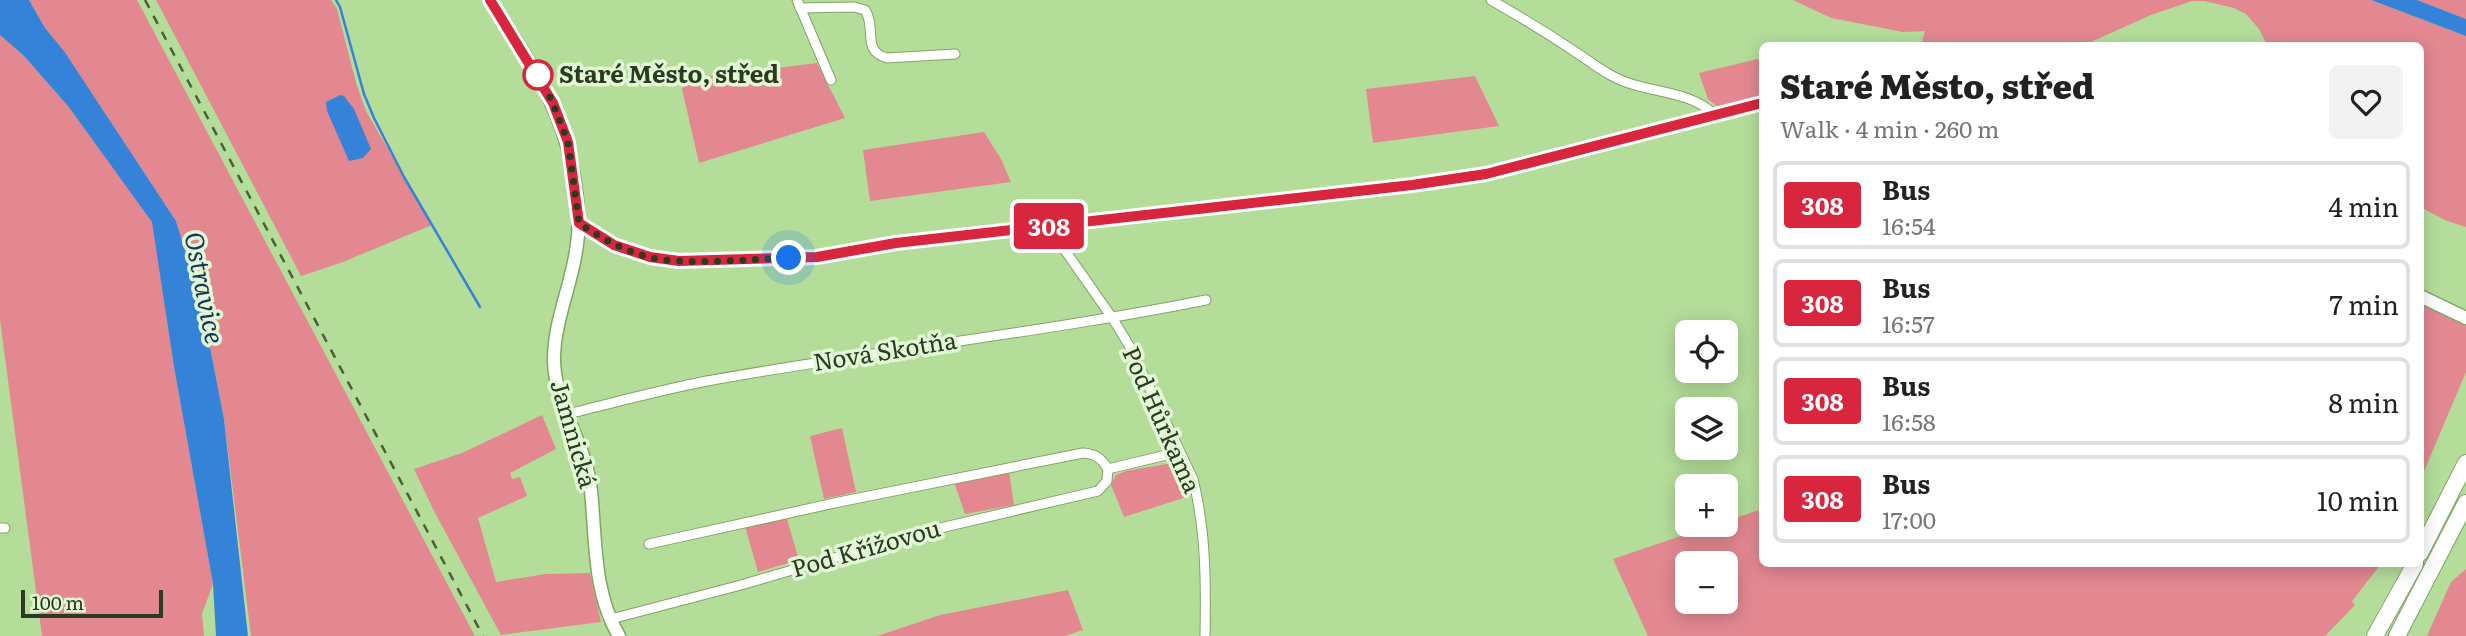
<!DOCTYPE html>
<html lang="en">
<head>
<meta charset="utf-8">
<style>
  :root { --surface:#fff; --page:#f2f2f2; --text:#222; --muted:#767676; --line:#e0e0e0 }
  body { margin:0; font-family:Literata,serif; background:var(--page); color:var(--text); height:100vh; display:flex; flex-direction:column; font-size:26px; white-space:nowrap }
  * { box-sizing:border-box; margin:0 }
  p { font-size:23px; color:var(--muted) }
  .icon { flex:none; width:38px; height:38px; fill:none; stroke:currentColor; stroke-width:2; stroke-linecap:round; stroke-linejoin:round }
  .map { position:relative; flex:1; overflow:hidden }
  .drawer { position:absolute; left:1759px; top:42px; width:665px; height:525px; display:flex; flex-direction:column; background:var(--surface); border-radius:10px; box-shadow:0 4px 18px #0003 }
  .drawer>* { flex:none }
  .badge { padding:0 14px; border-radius:5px; font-size:24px; line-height:46px }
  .buttons { position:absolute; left:1675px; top:320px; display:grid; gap:14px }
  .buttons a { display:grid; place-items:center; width:63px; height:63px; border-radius:10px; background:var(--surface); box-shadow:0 4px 18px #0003; font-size:35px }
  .scale { position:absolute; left:21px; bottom:18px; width:142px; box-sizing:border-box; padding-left:7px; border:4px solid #2b3b21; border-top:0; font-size:19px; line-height:24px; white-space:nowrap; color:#2b3b21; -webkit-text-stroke:5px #e2f7d5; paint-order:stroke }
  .you { position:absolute; width:35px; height:35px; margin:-18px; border:5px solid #fff; border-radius:50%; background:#1a73e8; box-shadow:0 0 0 10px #1a73e833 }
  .map>.badge { position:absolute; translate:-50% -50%; box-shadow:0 0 0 4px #fff }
  .round { display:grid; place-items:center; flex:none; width:74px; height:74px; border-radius:10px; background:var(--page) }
  .overview { display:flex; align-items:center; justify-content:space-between; height:119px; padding:0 21px }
  h1 { font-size:33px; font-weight:800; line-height:52px }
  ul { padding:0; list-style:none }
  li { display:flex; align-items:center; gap:21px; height:88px; margin:0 14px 10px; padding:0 7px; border:4px solid var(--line); border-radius:10px }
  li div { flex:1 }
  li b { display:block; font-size:26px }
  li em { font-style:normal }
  li .badge { min-width:77px; font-weight:700; text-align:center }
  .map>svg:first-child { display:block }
  .green { fill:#e38891; fill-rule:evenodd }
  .water { fill:#3583d9 }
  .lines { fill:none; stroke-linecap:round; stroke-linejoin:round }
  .stream { stroke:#3583d9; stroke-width:2.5 }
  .street-casing { stroke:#7fa565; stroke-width:11 }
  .secondary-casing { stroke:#7fa565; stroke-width:15 }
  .highway-casing { stroke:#7fa565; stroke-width:18 }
  .street { stroke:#fff; stroke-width:9 }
  .secondary { stroke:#fff; stroke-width:12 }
  .highway { stroke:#fff; stroke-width:16 }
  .rail { stroke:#495f3c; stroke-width:2.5; stroke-dasharray:9 9; stroke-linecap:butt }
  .line-casing { stroke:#fff; stroke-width:16 }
  .line { stroke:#d7263d; stroke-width:10 }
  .walk { stroke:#2b3b21; stroke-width:7; stroke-dasharray:0 12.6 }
  .stop-dot { fill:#fff; stroke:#d7263d; stroke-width:3.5 }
  .labels { text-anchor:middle; stroke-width:7; stroke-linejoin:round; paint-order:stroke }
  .stop-label { font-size:24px; font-weight:bold; fill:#2b3b21; stroke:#e2f7d5; text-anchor:start }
  .street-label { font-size:24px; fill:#2b3b21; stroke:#e2f7d5 }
  .water-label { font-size:26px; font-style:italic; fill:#163558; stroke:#e2f7d5 }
</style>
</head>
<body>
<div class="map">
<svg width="2466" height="636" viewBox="0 0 2466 636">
  <rect width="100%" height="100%" fill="#b4dd9a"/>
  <!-- green -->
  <g class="green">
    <path d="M29,0H137L475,636H251L224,419L202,306L176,221L63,50L45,28Z"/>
    <path d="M156,0H331L337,9L357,86L366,111L432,225L343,262L301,276Z"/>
    <path d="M1793,0H2371L2466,36V227L2447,221L2420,207V46L2267,45L2259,29L2246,14L2234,8L2204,1H2192L2151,15L2084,45H1921L1925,31L1903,32L1831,18Z"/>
    <path d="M2417,0H2466V19Z"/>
    <path d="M0,35L24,56L68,106L153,222L174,367L213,584L202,614L204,636H42L0,320Z"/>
    <path d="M1762,58V99L1720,109L1708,99L1699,73Z"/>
    <path d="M817,63L845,118L699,163L682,89L689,79Z"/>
    <path d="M1475,76L1499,126L1373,143L1366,89Z"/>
    <path d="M984,132L1001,159L1011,182L870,201L863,150Z"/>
    <path d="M2420,304L2466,326V372L2422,476L2420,473Z"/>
    <path d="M542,415L556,449L510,473L512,479L520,477L527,496L478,518L496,582L546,574L590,573L601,622L501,635L435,513L414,469L462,453Z"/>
    <path d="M842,428L856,492L824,499L810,436Z"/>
    <path d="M1172,463L1181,467L1193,495L1124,517L1111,485L1116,475L1126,471Z"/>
    <path d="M1009,471L1014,505L965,514L954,482Z"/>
    <path d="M1762,509V564H2381L2352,601L2355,605L2325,636H1648L1613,559L1713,525H1726V521ZM1687,564H1726V602H1687Z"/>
    <path d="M786,516L799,560L758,572L745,526Z"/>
    <path d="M2466,569V636H2427L2451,582Z"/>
    <path d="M1068,590L1083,630L1065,636H877L940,615Z"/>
  </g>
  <!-- water -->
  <g class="water">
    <path d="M0,0H29L45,28L64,51L176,221L202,306L224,419L248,636H216L213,584L174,367L152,222L68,106L24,56L0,35Z"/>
    <path d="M2371,0H2417L2466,19V36Z"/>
    <path d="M340,95L344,96L354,109L371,149L363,158L349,161L327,111L326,102Z"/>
  </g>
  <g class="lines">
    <!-- stream -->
    <path class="stream" d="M336,0L340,7L364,94L374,118L404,177L480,307"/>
    <!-- street casing -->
    <g class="street-casing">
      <g id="street">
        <path d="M797,0L831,80"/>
        <path d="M1491,0C1519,16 1547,33 1574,51C1594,64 1611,79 1635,85C1662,93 1694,94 1715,115"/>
        <path d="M800,8L854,7L865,10C877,28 861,51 887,58L955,54"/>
        <path d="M1048,226L1113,319L1130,347L1193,479C1206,530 1206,584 1205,636"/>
        <path d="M567,414C613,403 660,390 707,381C872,351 1040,333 1206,300"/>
        <path d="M0,528H5"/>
        <path d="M649,544L839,502L1083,453C1096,454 1101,458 1108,469L1179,452"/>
        <path d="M611,619L741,585L919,533L1098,491L1107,481L1108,469"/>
      </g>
    </g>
    <!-- secondary casing -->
    <g class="secondary-casing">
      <g id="secondary">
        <path d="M490,0C531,65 567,112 576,191C578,209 580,226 577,244C573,282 554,320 554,359C554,405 587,445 591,491C596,539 593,593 619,636"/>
        <path d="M579,223L614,245L650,257L679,261L817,257L896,243L1412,185L1486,174L1762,103"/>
        <path d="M2420,296L2466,318"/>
      </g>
    </g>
    <!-- highway casing -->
    <g class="highway-casing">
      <g id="highway">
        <path d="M2420,553L2466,463"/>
        <path d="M2375,636L2415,564"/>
        <path d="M2397,636L2466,503"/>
      </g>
    </g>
    <!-- street -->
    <use href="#street" class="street"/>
    <!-- secondary -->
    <use href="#secondary" class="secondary"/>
    <!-- highway -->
    <use href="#highway" class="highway"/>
    <!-- rail -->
    <path class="rail" d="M145,0L483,636"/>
  </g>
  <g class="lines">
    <!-- line casing -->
    <g class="line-casing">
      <path id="line" d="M490,0L553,103L568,142L579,223L614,245L650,257L679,261L817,257L896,243L1412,185L1486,174L1762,103"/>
    </g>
    <!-- line -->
    <use href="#line" class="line"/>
    <!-- walk -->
    <path class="walk" d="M538,75L553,103L568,142L579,223C601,238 622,250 648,257C684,266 750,259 789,258"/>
  </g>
  <!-- markers -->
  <circle class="stop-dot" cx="538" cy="75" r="14"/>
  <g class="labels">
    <!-- stop labels -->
    <g class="stop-label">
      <text x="559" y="83">Staré Město, střed</text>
    </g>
    <!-- street labels -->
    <g class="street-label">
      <text transform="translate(885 352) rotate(-9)" y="8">Nová Skotňa</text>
      <text transform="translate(1161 420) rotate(66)" y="8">Pod Hůrkama</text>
      <text transform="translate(573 434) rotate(74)" y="8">Jamnická</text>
      <text transform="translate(866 549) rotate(-16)" y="8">Pod Křížovou</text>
    </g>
    <!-- water labels -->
    <g class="water-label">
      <text transform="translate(204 288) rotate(79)" y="9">Ostravice</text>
    </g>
  </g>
</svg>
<div class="buttons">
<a><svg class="icon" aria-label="locate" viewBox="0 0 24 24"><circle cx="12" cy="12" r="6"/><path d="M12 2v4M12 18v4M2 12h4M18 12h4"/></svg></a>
<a><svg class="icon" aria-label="layers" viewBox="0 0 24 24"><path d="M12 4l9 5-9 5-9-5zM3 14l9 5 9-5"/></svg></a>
<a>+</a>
<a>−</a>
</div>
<div class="scale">100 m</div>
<div class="you" style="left:789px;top:258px"></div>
<b class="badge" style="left:1049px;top:226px;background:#d7263d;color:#fff">308</b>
<section class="drawer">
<div class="overview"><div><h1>Staré Město, střed</h1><p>Walk · 4 min · 260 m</p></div><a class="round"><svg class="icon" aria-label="heart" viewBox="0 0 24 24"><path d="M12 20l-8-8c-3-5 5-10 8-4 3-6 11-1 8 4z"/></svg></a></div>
<ul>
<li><span class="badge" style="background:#d7263d;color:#fff">308</span><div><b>Bus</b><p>16:54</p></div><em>4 min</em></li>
<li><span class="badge" style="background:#d7263d;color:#fff">308</span><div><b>Bus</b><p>16:57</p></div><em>7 min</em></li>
<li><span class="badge" style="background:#d7263d;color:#fff">308</span><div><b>Bus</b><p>16:58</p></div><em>8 min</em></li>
<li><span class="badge" style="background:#d7263d;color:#fff">308</span><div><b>Bus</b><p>17:00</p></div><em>10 min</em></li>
</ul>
</section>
</div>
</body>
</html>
